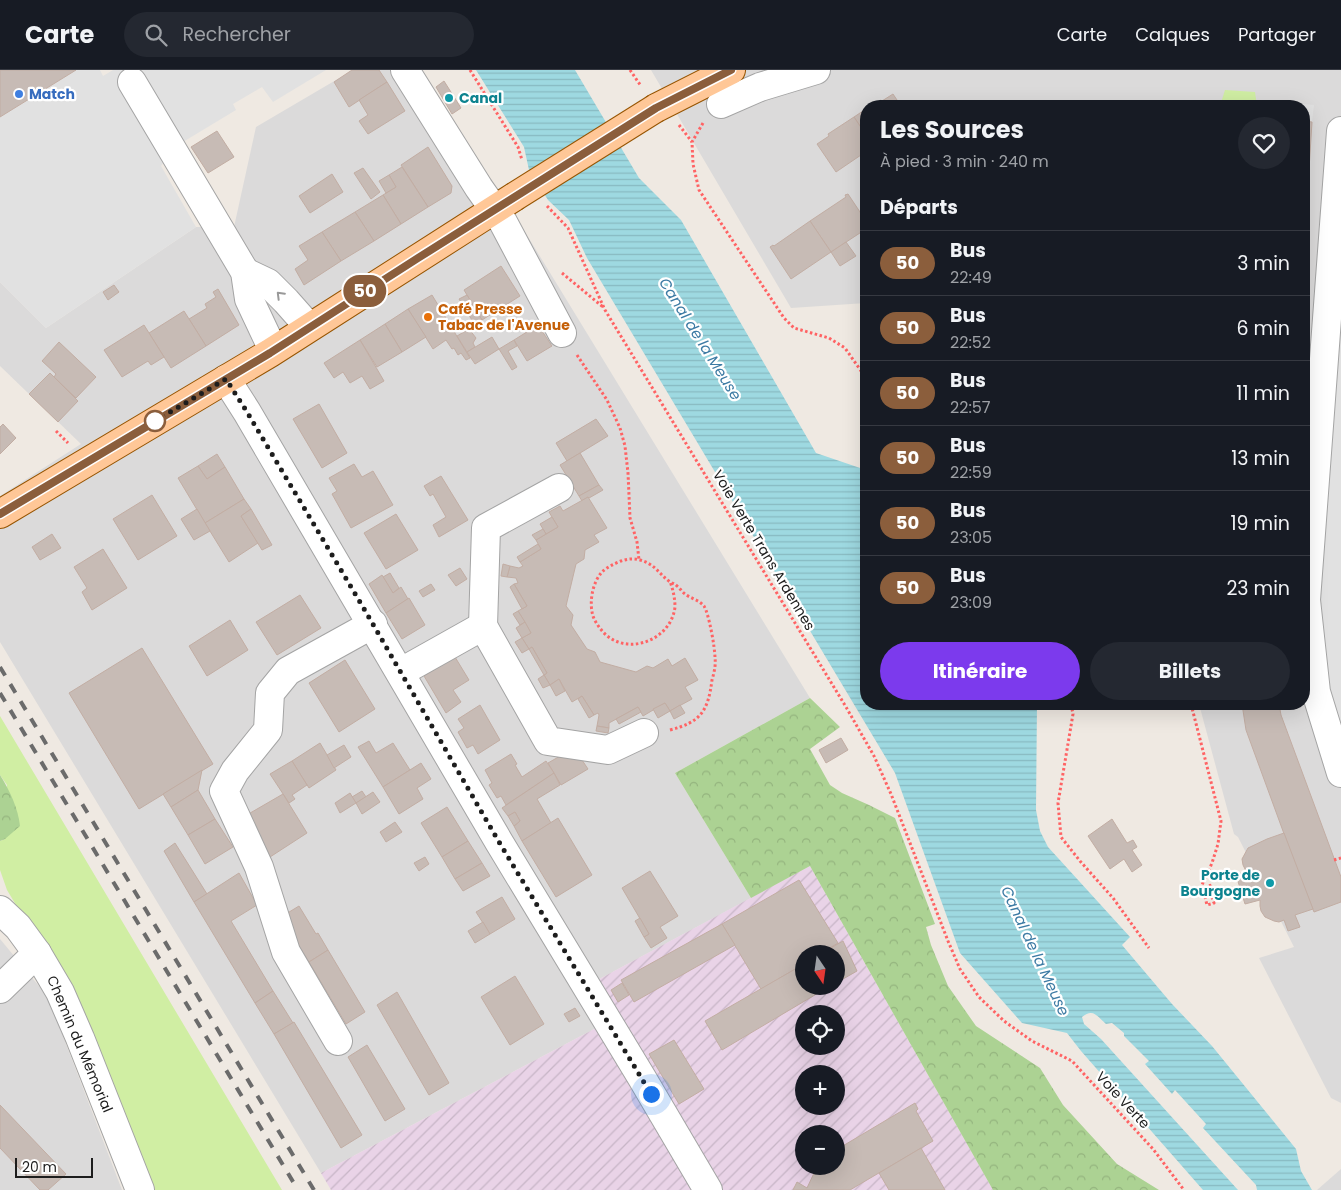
<!DOCTYPE html>
<html lang="fr">
<head>
<meta charset="utf-8">
<style>
  :root { --surface:#171b24; --page:#242831; --text:#f1f3f6; --muted:#9ea1a6; --line:#363941; --accent:#7c3aed }
  body { margin:0; font-family:Poppins,sans-serif; background:var(--page); color:var(--text); height:100vh; display:flex; flex-direction:column; font-size:19px; white-space:nowrap }
  * { box-sizing:border-box; margin:0 }
  p { font-size:16px; color:var(--muted) }
  .icon { flex:none; width:28px; height:28px; fill:none; stroke:currentColor; stroke-width:2; stroke-linecap:round; stroke-linejoin:round }
  .map { position:relative; flex:1; overflow:hidden }
  .details { position:absolute; left:860px; top:30px; width:450px; height:610px; display:flex; flex-direction:column; background:var(--surface); border-radius:20px; box-shadow:0 5px 20px #0002 }
  .details>* { flex:none }
  .badge { padding:0 10px; border-radius:16px; font-size:18px; line-height:32px }
  .needle { width:32px; rotate:167deg }
  .fabs { position:absolute; left:795px; top:875px; display:grid; gap:10px }
  .fabs a { display:grid; place-items:center; width:50px; height:50px; border-radius:50%; background:var(--surface); box-shadow:0 5px 20px #0002; font-size:25px }
  .scale { position:absolute; left:15px; bottom:12px; width:78px; box-sizing:border-box; padding-left:5px; border:2px solid #1d1d1d; border-top:0; font-size:14px; line-height:18px; white-space:nowrap; color:#1d1d1d; -webkit-text-stroke:4px #fff; paint-order:stroke }
  .you { position:absolute; width:25px; height:25px; margin:-12px; border:4px solid #fff; border-radius:50%; background:#1a73e8; box-shadow:0 0 0 8px #1a73e833 }
  .map>.badge { position:absolute; translate:-50% -50%; box-shadow:0 0 0 2px #fff }
  h2 { padding:0 20px; font-size:19px; line-height:45px }
  .round { display:grid; place-items:center; flex:none; width:52px; height:52px; border-radius:26px; background:var(--page) }
  .headline { display:flex; align-items:center; justify-content:space-between; height:85px; padding:0 20px }
  h1 { font-size:24px; font-weight:700; line-height:38px }
  .action { display:flex; gap:10px; margin-top:auto; padding:10px 20px }
  .action a { flex:1; height:58px; border-radius:30px; background:var(--accent); color:#fff; font-size:20px; font-weight:700; line-height:58px; text-align:center }
  .action a+a { background:var(--page); color:var(--text) }
  ul { padding:0; list-style:none }
  li { display:flex; align-items:center; gap:15px; height:65px; padding:0 20px; border-top:1px solid var(--line) }
  li div { flex:1 }
  li b { display:block; font-size:19px }
  li em { font-style:normal }
  li .badge { min-width:55px; font-weight:700; text-align:center }
  header { display:flex; align-items:center; gap:30px; box-sizing:border-box; height:70px; padding:0 25px; background:var(--surface); border-bottom:1px solid var(--line) }
  header strong { font-size:24px }
  nav { display:flex; gap:28px; margin-inline-start:auto; font-size:18px }
  .search { width:350px; height:45px; background:var(--page); display:flex; align-items:center; gap:12px; box-sizing:border-box; padding:0 18px; border-radius:28px; color:var(--muted); font-size:19px }
  .map>svg:first-child { display:block }
  .residential { fill:#dbdada }
  .industrial { fill:url(#industrial-furrows); fill-rule:evenodd }
  .grass { fill:#d0eea3 }
  .forest { fill:url(#forest-crowns) }
  .parking { fill:#e1e1e1 }
  .water { fill:url(#water-rules) }
  .building { fill:#c7bbb5; stroke:#c2ada3 }
  .lines { fill:none; stroke-linecap:round; stroke-linejoin:round }
  .minor-casing { stroke:#a4a4a4; stroke-width:30 }
  .major-casing { stroke:#965400; stroke-width:30 }
  .path { stroke:#ff6364; stroke-width:3; stroke-dasharray:2.5 2.5; stroke-linecap:butt }
  .minor { stroke:#fff; stroke-width:28 }
  .major { stroke:#ffc797; stroke-width:28 }
  .rail { stroke:#6b6b6b; stroke-width:4; stroke-dasharray:10 10; stroke-linecap:butt }
  .major-bridge-casing { stroke:#965400; stroke-width:30; stroke-linecap:butt }
  .major-bridge { stroke:#ffc797; stroke-width:28 }
  .oneway { stroke:#999 }
  .line-casing { stroke:#fff; stroke-width:11 }
  .line { stroke:#8b5e3c; stroke-width:8 }
  .walk { stroke:#1d1d1d; stroke-width:5; stroke-dasharray:0 9 }
  .shop-dot { fill:#3f7fe0; stroke:#fff; stroke-width:2 }
  .culture-dot { fill:#0f9aa8; stroke:#fff; stroke-width:2 }
  .food-dot { fill:#e8710a; stroke:#fff; stroke-width:2 }
  .stop-dot { fill:#fff; stroke:#8b5e3c; stroke-width:2.5 }
  .labels { text-anchor:middle; stroke-width:4.5; stroke-linejoin:round; paint-order:stroke }
  .shop-label { font-size:14px; font-weight:bold; fill:#366cbe; stroke:#fff; text-anchor:start }
  .culture-label { font-size:14px; font-weight:bold; fill:#0d838f; stroke:#fff; text-anchor:start }
  .food-label { font-size:14px; font-weight:bold; fill:#c56008; stroke:#fff; text-anchor:start }
  .street-label { font-size:14px; fill:#1d1d1d; stroke:#fff }
  .water-label { font-size:15px; font-style:italic; fill:#3d7ba4; stroke:#fff }
</style>
</head>
<body>
<header>
<strong>Carte</strong>
<div class="search"><svg class="icon" aria-label="search" viewBox="0 0 24 24"><circle cx="10" cy="10" r="6"/><path d="M15 15l6 6"/></svg>Rechercher</div>
<nav><a>Carte</a><a>Calques</a><a>Partager</a></nav>
</header>
<div class="map">
<svg width="1341" height="1120" viewBox="0 0 1341 1120">
  <defs>
    <pattern id="industrial-furrows" width="10" height="10" patternUnits="userSpaceOnUse" patternTransform="scale(1.25)"><rect width="10" height="10" fill="#e9d3e7"/><path d="M-1 1l2-2M0 10L10 0M9 11l2-2" fill="none" stroke="#c7b5c6"/></pattern>
    <pattern id="forest-crowns" width="20" height="18" patternUnits="userSpaceOnUse" patternTransform="scale(1.25)"><rect width="20" height="18" fill="#acd293"/><path d="M2 6a3 3 0 1 1 6 0M12 15a3 3 0 1 1 6 0" fill="none" stroke="#94b47e"/></pattern>
    <pattern id="water-rules" width="6" height="5" patternUnits="userSpaceOnUse" patternTransform="scale(1.25)"><rect width="6" height="5" fill="#9ed9e1"/><path d="M0 2.5h6" fill="none" stroke="#88bac1"/></pattern>
  </defs>
  <rect width="100%" height="100%" fill="#efe9e2"/>
  <!-- residential -->
  <g class="residential">
    <path d="M353,0H401L522,157L810,628L675,703L751,828L577,921L598,957L321,1103L0,572V426L81,374L0,296V212L46,258L196,157H234L256,57Z"/>
    <path d="M651,0H1341V1033L1331,1028L1259,888L1294,877L1238,767L1234,764L1199,634H1304V36H866V233L791,238Z"/>
    <path d="M0,869L48,927L122,1120H0Z"/>
    <path d="M1341,1099V1120H1317Z"/>
  </g>
  <!-- industrial -->
  <path class="industrial" d="M810,796L993,1120H331L321,1103L598,957L577,921ZM804,884H836V916H804ZM804,944H836V976H804ZM804,1004H836V1036H804ZM804,1064H836V1096H804Z"/>
  <!-- grass -->
  <g class="grass">
    <path d="M1225,20L1255,22L1257,36H1220Z"/>
    <path d="M0,646L282,1120H140L52,895L7,820L0,800V771L5,769L7,715L0,705Z"/>
  </g>
  <!-- forest -->
  <g class="forest">
    <path d="M810,628L840,657L810,679L830,715L842,723L869,735L895,748L935,854L926,857L931,875L948,916L976,956L1040,998L1063,1035L1117,1094L1159,1120H993L810,796L751,828L675,703Z"/>
    <path d="M0,705C10,721 18,738 20,756L5,769L0,771Z"/>
  </g>
  <!-- parking -->
  <g class="parking">
    <path d="M76,0H100L103,6L113,0H326L273,32L262,17L233,34L236,40L173,78L161,96L196,157L46,258L0,212V47Z"/>
    <path d="M1256,30L1314,35L1312,52L1304,51V36H1257Z"/>
    <path d="M1341,222V659L1330,619L1322,559L1320,494Z"/>
  </g>
  <!-- water -->
  <path class="water" d="M476,0H575L639,108L681,150L816,383L866,400V634H1037L1036,740L1040,761L1048,777L1130,867L1122,875L1172,934L1212,976L1296,1079L1301,1101L1312,1120H1257L1256,1115L1203,1058L1206,1054L1175,1020L1172,1024L1145,994L1149,991L1124,966V963L1112,953L1106,954C1097,946 1093,938 1082,947L1084,954L1101,969L1238,1120H1203L1081,981L1067,963L1022,953L960,883L895,703L587,188L569,150L548,130L529,100L524,77Z"/>
  <!-- building -->
  <g class="building">
    <path d="M0,0H76L0,47Z"/>
    <path d="M352,0H379L387,12L349,37L334,12Z"/>
    <path d="M444,11L461,38L452,44L436,17Z"/>
    <path d="M387,12L405,41L368,64L359,51L368,45L359,30Z"/>
    <path d="M893,24L901,36H871L881,30L882,31Z"/>
    <path d="M1085,33L1117,36H1071L1072,34L1085,35Z"/>
    <path d="M866,39V65L854,47Z"/>
    <path d="M854,47L866,65V87L861,85L836,102L817,74L829,66L828,64Z"/>
    <path d="M1304,51L1312,52L1307,131H1304Z"/>
    <path d="M217,61L234,87L208,103L191,77Z"/>
    <path d="M428,77L452,116L451,123L428,137L401,95Z"/>
    <path d="M402,97L428,137L401,154L383,125L396,117L389,105Z"/>
    <path d="M363,98L380,122L371,129L354,103Z"/>
    <path d="M332,104L343,122L310,143L299,126Z"/>
    <path d="M389,105L396,117L386,123L379,111Z"/>
    <path d="M848,124L866,151V159L831,182L810,151L846,127L845,125Z"/>
    <path d="M383,125L401,154L374,171L355,142Z"/>
    <path d="M355,142L374,171L341,191L322,162Z"/>
    <path d="M810,151L831,182L791,209L770,177L773,175L774,176Z"/>
    <path d="M322,162L341,191L304,215L295,199L308,190L299,176Z"/>
    <path d="M846,172L856,186L840,196L831,182Z"/>
    <path d="M501,196L520,226L482,250L464,220Z"/>
    <path d="M114,215L119,222L108,230L103,222Z"/>
    <path d="M218,219L239,255L206,276L189,249L207,238L205,234L216,227L213,222Z"/>
    <path d="M432,225L470,288L466,290L461,283L458,285L454,278L452,279L446,270L433,279L408,239Z"/>
    <path d="M467,225L482,250L475,255L459,229Z"/>
    <path d="M408,239L426,267L402,282L385,254Z"/>
    <path d="M184,241L206,276L171,298L149,263Z"/>
    <path d="M385,254L402,282L377,297L360,270Z"/>
    <path d="M144,255L164,287L151,295L148,291L122,307L104,280Z"/>
    <path d="M538,255L552,276L527,291L514,270Z"/>
    <path d="M469,259L476,268L473,273L475,277L467,282L457,266Z"/>
    <path d="M492,267L499,279L475,294L467,282Z"/>
    <path d="M360,270L384,311L370,319L362,306L350,313L343,302L334,308L324,293Z"/>
    <path d="M514,270L517,276L508,281L517,297L512,300L499,279Z"/>
    <path d="M59,272L96,307L76,328L54,307L56,304L42,291Z"/>
    <path d="M50,303L78,331L58,352L29,324Z"/>
    <path d="M319,334L347,383L322,398L293,349Z"/>
    <path d="M596,349L608,366L567,391L556,373Z"/>
    <path d="M3,354L16,368L0,384V357Z"/>
    <path d="M580,383L599,415L579,426L560,395Z"/>
    <path d="M217,384L225,397L207,409L198,396Z"/>
    <path d="M354,394L362,407L373,401L393,435L351,458L332,424L337,421L329,408Z"/>
    <path d="M198,396L207,409L225,397L244,429L205,453L178,408Z"/>
    <path d="M441,406L468,450L439,467L433,455L446,447L433,424L430,426L424,416Z"/>
    <path d="M599,415L603,420L589,428L588,427L582,431L579,426Z"/>
    <path d="M152,425L177,466L138,490L113,449Z"/>
    <path d="M588,427L607,458L594,465L599,472L585,480L584,489L576,494L566,536L573,545L571,555L587,579L595,582L600,592L636,602L647,596L653,598L668,589L672,596L685,588L698,610L685,617L692,629L670,641L665,633L643,646L638,637L609,653V658L597,656L599,645L598,643L594,645L582,626L572,632L559,609L550,615L544,605L547,603L532,577L529,579L522,568L531,563L518,541L527,536L514,514L518,513L516,508L507,507L510,496L519,498L523,496L520,492L541,479L536,470L558,457L549,442L560,436L563,441Z"/>
    <path d="M244,429L251,439L241,446L258,473L229,492L205,453Z"/>
    <path d="M197,439L210,461L194,470L181,449Z"/>
    <path d="M251,439L272,475L262,480L241,446Z"/>
    <path d="M396,444L418,480L386,499L364,463Z"/>
    <path d="M552,447L558,457L546,464L540,454Z"/>
    <path d="M543,459L546,464L536,470L532,465Z"/>
    <path d="M52,464L61,478L40,490L32,477Z"/>
    <path d="M538,474L541,479L520,492L517,487Z"/>
    <path d="M103,479L127,518L92,540L82,522L87,518L74,497Z"/>
    <path d="M503,494L510,496L507,507L501,506Z"/>
    <path d="M460,498L467,509L456,516L448,505Z"/>
    <path d="M390,503L399,518L393,523L383,507Z"/>
    <path d="M382,505L393,523L401,517L408,529L386,543L369,514Z"/>
    <path d="M431,514L435,520L423,527L419,521Z"/>
    <path d="M514,514L527,536L522,539L510,517Z"/>
    <path d="M300,525L321,558L277,585L256,552Z"/>
    <path d="M409,528L425,555L402,569L386,543Z"/>
    <path d="M518,541L525,552L520,555L513,544Z"/>
    <path d="M230,550L248,580L207,606L189,576Z"/>
    <path d="M525,552L531,563L522,568L516,558Z"/>
    <path d="M522,568L529,579L522,583L515,572Z"/>
    <path d="M532,577L547,603L544,605L529,579Z"/>
    <path d="M142,578L213,694L139,739L69,623Z"/>
    <path d="M455,587L469,610L453,620L461,632L446,643L424,606Z"/>
    <path d="M345,590L375,639L339,662L309,613Z"/>
    <path d="M544,605L550,615L543,618L538,609Z"/>
    <path d="M559,609L565,621L556,626L550,615Z"/>
    <path d="M582,626L594,645L589,648L578,629Z"/>
    <path d="M665,633L670,641L658,648L653,639Z"/>
    <path d="M1242,634H1279L1281,645L1341,807V832L1314,842L1298,802L1246,660Z"/>
    <path d="M480,635L500,670L478,684L473,675L467,678L458,662L464,658L458,649Z"/>
    <path d="M680,635L685,643L674,649L670,641Z"/>
    <path d="M638,637L641,642L619,654L616,649Z"/>
    <path d="M597,656L609,658L608,663L596,661Z"/>
    <path d="M841,668L848,680L826,693L819,680Z"/>
    <path d="M369,671L376,683L393,673L410,700L383,717L358,677Z"/>
    <path d="M320,673L336,700L309,718L292,691Z"/>
    <path d="M344,675L351,687L334,698L327,685Z"/>
    <path d="M574,678L588,699L561,715L548,693Z"/>
    <path d="M511,684L517,694L515,695L522,707L546,691L554,703L506,735L501,726L497,728L489,715L492,713L485,700Z"/>
    <path d="M292,691L307,715L292,725L295,729L289,733L270,704Z"/>
    <path d="M421,693L431,709L417,718L423,729L399,744L383,717Z"/>
    <path d="M202,700L198,720L171,737L163,724Z"/>
    <path d="M554,703L560,715L537,729L551,753L522,771L514,756L520,751L515,742L508,746L502,738Z"/>
    <path d="M198,720L215,749L188,765L171,737Z"/>
    <path d="M362,721L366,727L356,733L352,727Z"/>
    <path d="M373,722L380,732L362,744L356,733Z"/>
    <path d="M350,723L356,733L340,743L335,733Z"/>
    <path d="M283,724L307,763L270,787L245,746Z"/>
    <path d="M447,737L468,771L442,787L421,753Z"/>
    <path d="M515,742L520,751L514,756L508,746Z"/>
    <path d="M558,748L592,805L556,827L522,771Z"/>
    <path d="M215,749L233,777L205,794L188,765Z"/>
    <path d="M1112,749L1127,773L1133,770L1137,777L1132,780L1142,795L1132,802L1124,789L1110,799L1088,766Z"/>
    <path d="M395,752L402,762L386,772L380,762Z"/>
    <path d="M1284,763L1313,839L1295,845L1300,857L1288,861L1284,850L1279,852L1274,851L1265,847L1261,841L1260,836V830L1245,834L1236,805L1246,801L1243,795L1242,789L1248,778L1267,769Z"/>
    <path d="M468,771L482,793L455,809L442,787Z"/>
    <path d="M175,773L207,824L194,832L164,781Z"/>
    <path d="M425,787L429,794L419,801L414,793Z"/>
    <path d="M482,793L490,806L463,821L455,809Z"/>
    <path d="M650,801L678,846L660,857L667,868L651,878L644,867L649,864L622,818Z"/>
    <path d="M239,803L257,835L231,851L273,921L255,933L194,832Z"/>
    <path d="M799,810L838,873L820,884H804V894L761,919L722,854Z"/>
    <path d="M502,827L515,849L490,864L476,842Z"/>
    <path d="M299,836L316,864L318,863L328,880L309,892L281,847Z"/>
    <path d="M640,848L649,864L644,867L635,851Z"/>
    <path d="M483,852L490,864L475,873L468,861Z"/>
    <path d="M722,854L735,875L634,932L621,910Z"/>
    <path d="M843,871L857,901L836,913V884H820Z"/>
    <path d="M328,880L365,942L346,954L309,892Z"/>
    <path d="M804,894V916H830L722,980L705,951Z"/>
    <path d="M515,906L544,954L510,975L481,927Z"/>
    <path d="M622,913L629,925L618,932L611,920Z"/>
    <path d="M273,921L293,953L274,964L255,933Z"/>
    <path d="M397,922L449,1013L429,1025L377,935Z"/>
    <path d="M575,938L580,946L569,952L564,944Z"/>
    <path d="M294,952L362,1065L341,1078L274,964Z"/>
    <path d="M674,970L704,1019L679,1034L649,984Z"/>
    <path d="M367,975L405,1039L385,1051L348,987Z"/>
    <path d="M915,1033L918,1039L916,1041L933,1071L850,1120H793L797,1112L807,1118L815,1101L821,1098L820,1096H836V1080Z"/>
    <path d="M0,1035L66,1104L48,1120H40L0,1078Z"/>
    <path d="M921,1078L945,1120H889L879,1103Z"/>
  </g>
  <g class="lines">
    <!-- minor casing -->
    <g class="minor-casing">
      <g id="minor">
        <path d="M405,0L479,118L503,152L562,263"/>
        <path d="M132,12L245,202L249,229L273,280"/>
        <path d="M721,34L760,17L816,0"/>
        <path d="M1341,61L1306,530L1316,622L1341,703"/>
        <path d="M245,202L268,213L286,231L309,257"/>
        <path d="M226,309L247,342L499,772L642,1008L708,1120"/>
        <path d="M483,556L486,458L559,418"/>
        <path d="M401,602L483,556L548,671L608,680L644,663"/>
        <path d="M0,840L18,857L37,883L60,922L80,968L140,1120"/>
        <path d="M0,919L37,883"/>
        <path d="M338,971L286,882L259,797L224,721L235,701L268,660L270,623L288,601L373,554"/>
      </g>
    </g>
    <!-- major casing -->
    <g class="major-casing">
      <g id="major">
        <path d="M656,38L731,0"/>
        <path d="M0,444L270,283L514,127"/>
      </g>
    </g>
    <!-- path -->
    <g class="path">
      <path d="M470,0L518,77L522,90"/>
      <path d="M630,0L641,16"/>
      <path d="M703,53L692,72L693,94L699,120L784,248L794,258L829,268L845,278L866,308"/>
      <path d="M679,55L692,72"/>
      <path d="M547,136L568,158L605,240L846,637L874,686L891,724L948,871L960,899L979,927L1004,951L1032,971L1072,991L1153,1079L1184,1120"/>
      <path d="M562,203L603,237"/>
      <path d="M577,285L607,330L620,358L625,376L628,403L630,448L637,472L639,490"/>
      <path d="M56,361L68,373"/>
      <path d="M1071,634L1073,644L1058,733L1061,767L1080,791L1113,828L1149,878"/>
      <path d="M1191,634L1221,751L1218,774L1212,793L1202,815L1207,835L1214,833L1208,816L1212,815L1218,828L1241,820"/>
      <path d="M670,660C701,652 708,641 712,610C714,603 716,595 715,588C715,578 709,544 704,536C699,530 690,528 685,524C681,521 680,518 677,516C674,513 674,514 670,512C659,504 655,494 640,490C633,488 627,489 621,491C614,494 607,497 602,502C592,513 589,533 593,546C595,552 599,557 603,562C626,587 671,571 675,537C675,528 673,520 670,511"/>
      <path d="M1334,790L1341,788"/>
    </g>
    <!-- minor -->
    <use href="#minor" class="minor"/>
    <!-- major -->
    <use href="#major" class="major"/>
    <!-- rail -->
    <g class="rail">
      <path d="M0,597L314,1120"/>
      <path d="M0,623L298,1120"/>
    </g>
    <!-- major-bridge casing -->
    <g class="major-bridge-casing">
      <path id="major-bridge" d="M514,127L656,38"/>
    </g>
    <!-- major-bridge -->
    <use href="#major-bridge" class="major-bridge"/>
  </g>
  <!-- one-way arrows -->
  <defs><path id="oneway-chevron" d="M-2-3.5L2.5 0L-2 3.5" fill="none" stroke-width="1.6" stroke-linecap="round" stroke-linejoin="round" transform="scale(1.25)"/></defs>
  <use class="oneway" href="#oneway-chevron" transform="translate(280 225) rotate(-135)"/>
  <g class="lines">
    <!-- line casing -->
    <g class="line-casing">
      <path id="line" d="M0,444L270,283L418,188L656,38L731,0"/>
    </g>
    <!-- line -->
    <use href="#line" class="line"/>
    <!-- walk -->
    <path class="walk" d="M155,351L226,309L247,342L363,537L499,772L651,1024"/>
  </g>
  <!-- markers -->
  <circle class="shop-dot" cx="19" cy="24" r="5"/>
  <g class="culture-dot">
    <circle cx="449" cy="28" r="5"/>
    <circle cx="1270" cy="813" r="5"/>
  </g>
  <circle class="food-dot" cx="428" cy="247" r="5"/>
  <circle class="stop-dot" cx="155" cy="351" r="10"/>
  <g class="labels">
    <!-- shop labels -->
    <g class="shop-label">
      <text x="29" y="29">Match</text>
    </g>
    <!-- culture labels -->
    <g class="culture-label">
      <text x="459" y="33">Canal</text>
      <text x="1260" y="810" text-anchor="end">Porte de<tspan x="1260" dy="16">Bourgogne</tspan></text>
    </g>
    <!-- food labels -->
    <g class="food-label">
      <text x="438" y="244">Café Presse<tspan x="438" dy="16">Tabac de l'Avenue</tspan></text>
    </g>
    <!-- street labels -->
    <g class="street-label">
      <text transform="translate(764 480) rotate(59)" y="5">Voie Verte Trans Ardennes</text>
      <text transform="translate(80 974) rotate(67)" y="5">Chemin du Mémorial</text>
      <text transform="translate(1123 1030) rotate(47)" y="5">Voie Verte</text>
    </g>
    <!-- water labels -->
    <g class="water-label">
      <text transform="translate(700 269) rotate(58)" y="5">Canal de la Meuse</text>
      <text transform="translate(1035 881) rotate(65)" y="5">Canal de la Meuse</text>
    </g>
  </g>
</svg>
<div class="fabs">
<a><svg class="needle" viewBox="-14 -14 28 28"><path d="M0-13l5 13h-10z" fill="#e53935"/><path d="M0 13l5-13h-10z" fill="#9ea1a6"/></svg></a>
<a><svg class="icon" aria-label="locate" viewBox="0 0 24 24"><circle cx="12" cy="12" r="6"/><path d="M12 2v4M12 18v4M2 12h4M18 12h4"/></svg></a>
<a>+</a>
<a>−</a>
</div>
<div class="scale">20 m</div>
<div class="you" style="left:651px;top:1024px"></div>
<b class="badge" style="left:365px;top:221px;background:#8b5e3c;color:#fff">50</b>
<section class="details">
<div class="headline"><div><h1>Les Sources</h1><p>À pied · 3 min · 240 m</p></div><a class="round"><svg class="icon" aria-label="heart" viewBox="0 0 24 24"><path d="M12 20l-8-8c-3-5 5-10 8-4 3-6 11-1 8 4z"/></svg></a></div>
<h2>Départs</h2>
<ul>
<li><span class="badge" style="background:#8b5e3c;color:#fff">50</span><div><b>Bus</b><p>22:49</p></div><em>3 min</em></li>
<li><span class="badge" style="background:#8b5e3c;color:#fff">50</span><div><b>Bus</b><p>22:52</p></div><em>6 min</em></li>
<li><span class="badge" style="background:#8b5e3c;color:#fff">50</span><div><b>Bus</b><p>22:57</p></div><em>11 min</em></li>
<li><span class="badge" style="background:#8b5e3c;color:#fff">50</span><div><b>Bus</b><p>22:59</p></div><em>13 min</em></li>
<li><span class="badge" style="background:#8b5e3c;color:#fff">50</span><div><b>Bus</b><p>23:05</p></div><em>19 min</em></li>
<li><span class="badge" style="background:#8b5e3c;color:#fff">50</span><div><b>Bus</b><p>23:09</p></div><em>23 min</em></li>
</ul>
<div class="action"><a>Itinéraire</a><a>Billets</a></div>
</section>
</div>
</body>
</html>
